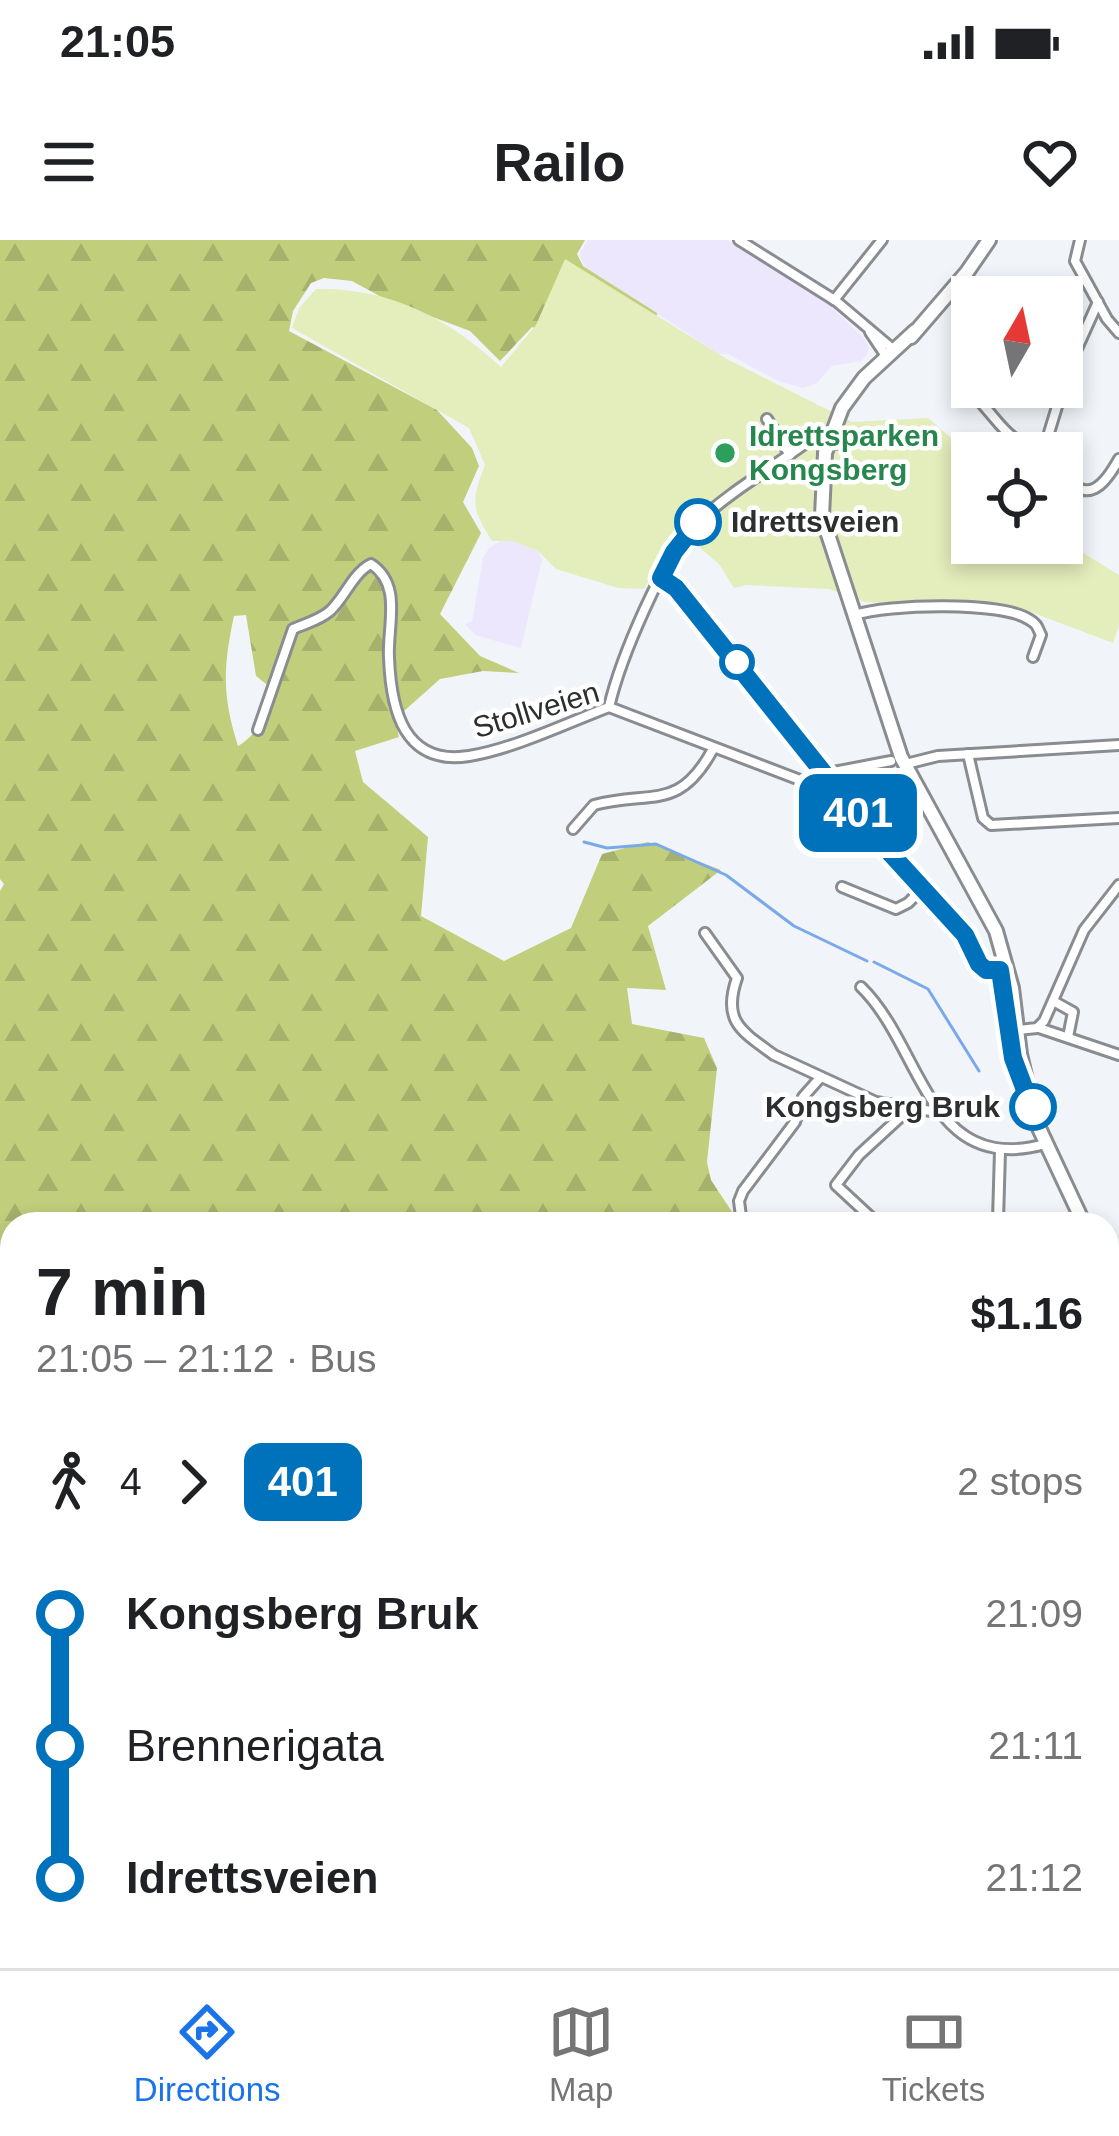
<!DOCTYPE html>
<html lang="en">
<head>
<meta charset="utf-8">
<style>
  :root { --surface:#fff; --page:#f2f2f2; --text:#202124; --muted:#757577; --line:#e0e0e0; --accent:#1a73e8 }
  body { margin:0; font-family:Arial,sans-serif; background:var(--page); color:var(--text); height:100vh; display:flex; flex-direction:column; font-size:45px; white-space:nowrap }
  * { box-sizing:border-box; margin:0 }
  p { font-size:39px; color:var(--muted) }
  .icon { flex:none; width:66px; height:66px; fill:none; stroke:currentColor; stroke-width:2; stroke-linecap:round; stroke-linejoin:round }
  .map { position:relative; flex:1; overflow:hidden }
  .panel { position:absolute; left:0px; top:972px; width:1119px; height:756px; display:flex; flex-direction:column; background:var(--surface); border-radius:36px 36px 0 0; box-shadow:0 6px 18px #0003 }
  .panel>* { flex:none }
  .badge { padding:0 24px; border-radius:18px; font-size:42px; line-height:78px }
  .needle { width:78px; rotate:9deg }
  .tools { position:absolute; left:951px; top:36px; display:grid; gap:24px }
  .tools a { display:grid; place-items:center; width:132px; height:132px; border-radius:0px; background:var(--surface); box-shadow:0 6px 18px #0003; font-size:60px }
  .map>.badge { position:absolute; translate:-50% -50%; box-shadow:0 0 0 6px #fff }
  .legs { display:flex; align-items:center; gap:18px; height:132px; padding:0 36px; font-size:39px }
  .legs p { margin-inline-start:auto }
  .overview { display:flex; align-items:center; justify-content:space-between; height:204px; padding:0 36px }
  h1 { font-size:66px; font-weight:700; line-height:90px }
  ul { padding:0 36px; list-style:none }
  li { display:flex; align-items:center; gap:42px; height:132px; font-size:45px }
  li i { display:grid; place-items:center; width:18px; height:100%; margin:0 15px; background:currentColor }
  li i::after { content:''; width:30px; height:30px; margin:-15px; border:9px solid; border-radius:50%; background:var(--surface) }
  li p { margin-inline-start:auto }
  li:first-child i { background:linear-gradient(#0000 50%,currentColor 0) }
  li:last-child i { background:linear-gradient(currentColor 50%,#0000 0) }
  .status { display:flex; justify-content:space-between; align-items:center; height:84px; padding:0 60px; background:var(--surface); direction:ltr }
  .status svg { height:33px; fill:currentColor }
  header { display:flex; justify-content:space-between; align-items:center; height:156px; padding:0 36px; background:var(--surface); font-size:54px; font-weight:700 }
  .dock { display:flex; justify-content:space-around; align-items:center; height:168px; border-top:3px solid var(--line); background:var(--surface); font-size:33px; color:var(--muted) }
  .dock a { display:grid; justify-items:center; gap:6px }
  .dock .active { color:var(--accent) }
  .map>svg:first-child { display:block }
  .education { fill:#ede7fd }
  .forest { fill:url(#forest-firs); fill-rule:evenodd }
  .garden { fill:#e4edbc }
  .lines { fill:none; stroke-linecap:round; stroke-linejoin:round }
  .stream { stroke:#7aa9e9; stroke-width:3 }
  .street-casing { stroke:#898d91; stroke-width:14 }
  .primary-casing { stroke:#898d91; stroke-width:18 }
  .street { stroke:#fff; stroke-width:8 }
  .primary { stroke:#fff; stroke-width:12 }
  .rail { stroke:#787b7d; stroke-width:3; stroke-dasharray:21 21; stroke-linecap:butt }
  .line-1-casing { stroke:#fff; stroke-width:27 }
  .line-1 { stroke:#0072bc; stroke-width:18 }
  .leisure-dot { fill:#2e9e5b; stroke:#fff; stroke-width:4.5 }
  .stop-1-dot { fill:#fff; stroke:#0072bc; stroke-width:6 }
  .labels { text-anchor:middle; stroke-width:9; stroke-linejoin:round; paint-order:stroke }
  .leisure-label { font-size:30px; font-weight:bold; fill:#27864d; stroke:#fff; text-anchor:start }
  .stop-label { font-size:30px; font-weight:bold; fill:#2c2e2f; stroke:#fff; text-anchor:start }
  .street-label { font-size:30px; fill:#2c2e2f; stroke:#fff }
</style>
</head>
<body>
<div class="status"><b>21:05</b><svg viewBox="0 0 49 12"><path d="M0 12V9h3v3zM5 12V6h3v6zM10 12V3h3v9zM15 12V0h3v12zM26 1h20v11H26zM47 4h2v5h-2z"/></svg></div>
<header><svg class="icon" aria-label="menu" viewBox="0 0 24 24"><path d="M4 6h16M4 12h16M4 18h16"/></svg>Railo<svg class="icon" aria-label="heart" viewBox="0 0 24 24"><path d="M12 20l-8-8c-3-5 5-10 8-4 3-6 11-1 8 4z"/></svg></header>
<div class="map">
<svg width="1119" height="1728" viewBox="0 0 1119 1728">
  <defs>
    <pattern id="forest-firs" width="22" height="20" patternUnits="userSpaceOnUse" patternTransform="scale(3)"><rect width="22" height="20" fill="#c1ce7c"/><path d="M5 1l3.5 6h-7zM16 11l3.5 6h-7z" fill="#a6b16c"/></pattern>
  </defs>
  <rect width="100%" height="100%" fill="#f1f5f9"/>
  <!-- education -->
  <g class="education">
    <path d="M588,0H728L827,63L864,98L869,108L867,115L861,121L832,126L817,143L803,148L778,141L728,114H719L584,26L579,14Z"/>
    <path d="M508,297L539,312L542,320L521,408L475,395L465,384L472,381L483,318L489,308Z"/>
  </g>
  <!-- forest -->
  <g class="forest">
    <path d="M0,0H585L577,14L583,26L657,73L653,103L556,97L532,87L500,121L470,91L385,59L352,41L324,38L311,43L293,71L289,91L437,170L472,208L479,226L463,262L481,293L440,374L480,416L519,433L483,431L440,439L395,479L399,497L355,511L363,542L428,597L421,676L504,721L571,688L602,614L648,602L721,630L648,686L666,750L627,748L632,784L704,798L717,828L707,922L711,940L740,984H12V1540H0V651L4,644L0,639ZM246,375L256,436L270,447C269,470 258,495 238,506C222,456 223,427 234,376Z"/>
    <path d="M1107,1285L1119,1329V1728H63L47,1716H1107Z"/>
  </g>
  <!-- garden -->
  <path class="garden" d="M565,19L727,119L852,182L928,178L972,216V303H1062V300L1119,335V385L1113,403L1023,369L865,362L829,349L746,345L734,348L719,324L687,297L669,304L644,349L618,348L556,329L538,311L513,301H492C471,267 471,262 485,225L469,188L292,88L299,68L316,49C389,47 448,78 501,127L536,85Z"/>
  <g class="lines">
    <!-- stream -->
    <g class="stream">
      <path d="M584,602L607,608L656,604L726,635L794,686L867,721"/>
      <path d="M874,722L928,749L979,831"/>
    </g>
    <!-- street casing -->
    <g class="street-casing">
      <g id="street">
        <path d="M739,0L836,61L894,110"/>
        <path d="M1080,0L1075,21L1107,79L1119,93"/>
        <path d="M834,60L882,0"/>
        <path d="M870,92L886,116"/>
        <path d="M972,121L965,133C967,148 975,155 984,166C1003,187 1012,207 1045,206L1070,124L1098,62"/>
        <path d="M767,179L790,215"/>
        <path d="M1062,237C1089,264 1104,246 1119,219"/>
        <path d="M661,338L676,348L870,591L965,695L981,728L991,731L1005,729"/>
        <path d="M855,375C887,364 1003,361 1030,380C1038,385 1037,387 1041,395L1033,417"/>
        <path d="M609,467C620,420 663,316 697,283C730,251 774,227 810,200L835,204"/>
        <path d="M258,490L293,389C306,383 318,381 330,371C345,357 353,333 371,324C403,345 387,386 389,418C391,470 404,526 469,516C513,509 567,483 609,467L813,545L870,591"/>
        <path d="M968,514L983,578L991,585L1119,578"/>
        <path d="M906,524L938,516L1119,505"/>
        <path d="M813,545L823,534L891,521"/>
        <path d="M573,589L594,565C652,550 679,572 713,509"/>
        <path d="M842,647L896,669L908,663L923,648"/>
        <path d="M705,693L737,738C722,781 741,791 774,815L876,862L937,872"/>
        <path d="M861,747C923,807 927,937 1045,904"/>
        <path d="M1055,762L1073,772L1068,797"/>
        <path d="M1039,788L1119,815"/>
        <path d="M1009,791L1037,788L1044,781L1084,690L1119,645"/>
        <path d="M742,984L739,961L743,951L795,882L803,857L820,838"/>
        <path d="M878,984L836,945L859,915L909,869"/>
        <path d="M976,984L998,980L1000,911"/>
      </g>
    </g>
    <!-- primary casing -->
    <g class="primary-casing">
      <g id="primary">
        <path d="M915,91L864,138L842,168L825,213L822,276L901,517L996,691L1012,748L1020,814L1034,875"/>
        <path d="M911,97L967,32L989,0"/>
        <path d="M1031,871L1084,984"/>
        <path d="M1107,1037L1119,1091"/>
      </g>
    </g>
    <!-- street -->
    <use href="#street" class="street"/>
    <!-- primary -->
    <use href="#primary" class="primary"/>
    <!-- rail -->
    <g class="rail">
      <path d="M1116,1475L1119,1464"/>
      <path d="M1114,1554L1119,1581"/>
    </g>
  </g>
  <g class="lines">
    <!-- line-1 casing -->
    <g class="line-1-casing">
      <path id="line-1" d="M698,282L674,312L661,338L676,348L870,591L965,695L979,724L986,730H1000L1013,818L1034,874L1033,867"/>
    </g>
    <!-- line-1 -->
    <use href="#line-1" class="line-1"/>
  </g>
  <!-- markers -->
  <circle class="leisure-dot" cx="725" cy="213" r="12"/>
  <g class="stop-1-dot">
    <circle cx="698" cy="282" r="21"/>
    <circle cx="737" cy="422" r="15"/>
    <circle cx="1033" cy="867" r="21"/>
  </g>
  <g class="labels">
    <!-- leisure labels -->
    <g class="leisure-label">
      <text x="749" y="206">Idrettsparken<tspan x="749" dy="34">Kongsberg</tspan></text>
    </g>
    <!-- stop labels -->
    <g class="stop-label">
      <text x="731" y="292">Idrettsveien</text>
      <text x="1000" y="877" text-anchor="end">Kongsberg Bruk</text>
    </g>
    <!-- street labels -->
    <g class="street-label">
      <text transform="translate(536 470) rotate(-17)" y="10">Stollveien</text>
    </g>
  </g>
</svg>
<div class="tools">
<a><svg class="needle" viewBox="-14 -14 28 28"><path d="M0-13l5 13h-10z" fill="#e53935"/><path d="M0 13l5-13h-10z" fill="#757577"/></svg></a>
<a><svg class="icon" aria-label="locate" viewBox="0 0 24 24"><circle cx="12" cy="12" r="6"/><path d="M12 2v4M12 18v4M2 12h4M18 12h4"/></svg></a>
</div>
<b class="badge" style="left:858px;top:573px;background:#0072bc;color:#fff">401</b>
<section class="panel">
<div class="overview"><div><h1>7 min</h1><p>21:05 – 21:12 · Bus</p></div><b>$1.16</b></div>
<div class="legs"><svg class="icon" aria-label="walk" viewBox="0 0 24 24"><circle cx="13" cy="4" r="2"/><path d="M13 8l-2 6 4 7M11 14l-3 7M7 12l3-4h3l4 4"/></svg>4<svg class="icon" aria-label="forward" viewBox="0 0 24 24"><path d="M9 5l7 7-7 7"/></svg><b class="badge" style="background:#0072bc;color:#fff">401</b><p>2 stops</p></div>
<ul>
<li><i style="color:#0072bc"></i><b>Kongsberg Bruk</b><p>21:09</p></li>
<li><i style="color:#0072bc"></i><span>Brennerigata</span><p>21:11</p></li>
<li><i style="color:#0072bc"></i><b>Idrettsveien</b><p>21:12</p></li>
</ul>
</section>
</div>
<nav class="dock">
<a class="active"><svg class="icon" aria-label="directions" viewBox="0 0 24 24"><path d="M12 3l9 9-9 9-9-9zM9 14v-3h6M13 9l2 2-2 2"/></svg>Directions</a>
<a><svg class="icon" aria-label="map" viewBox="0 0 24 24"><path d="M3 6l6-2 6 2 6-2v14l-6 2-6-2-6 2zM9 4v14M15 6v14"/></svg>Map</a>
<a><svg class="icon" aria-label="tickets" viewBox="0 0 24 24"><path d="M3 7h18v10H3zM15 7v10"/></svg>Tickets</a>
</nav>
</body>
</html>
